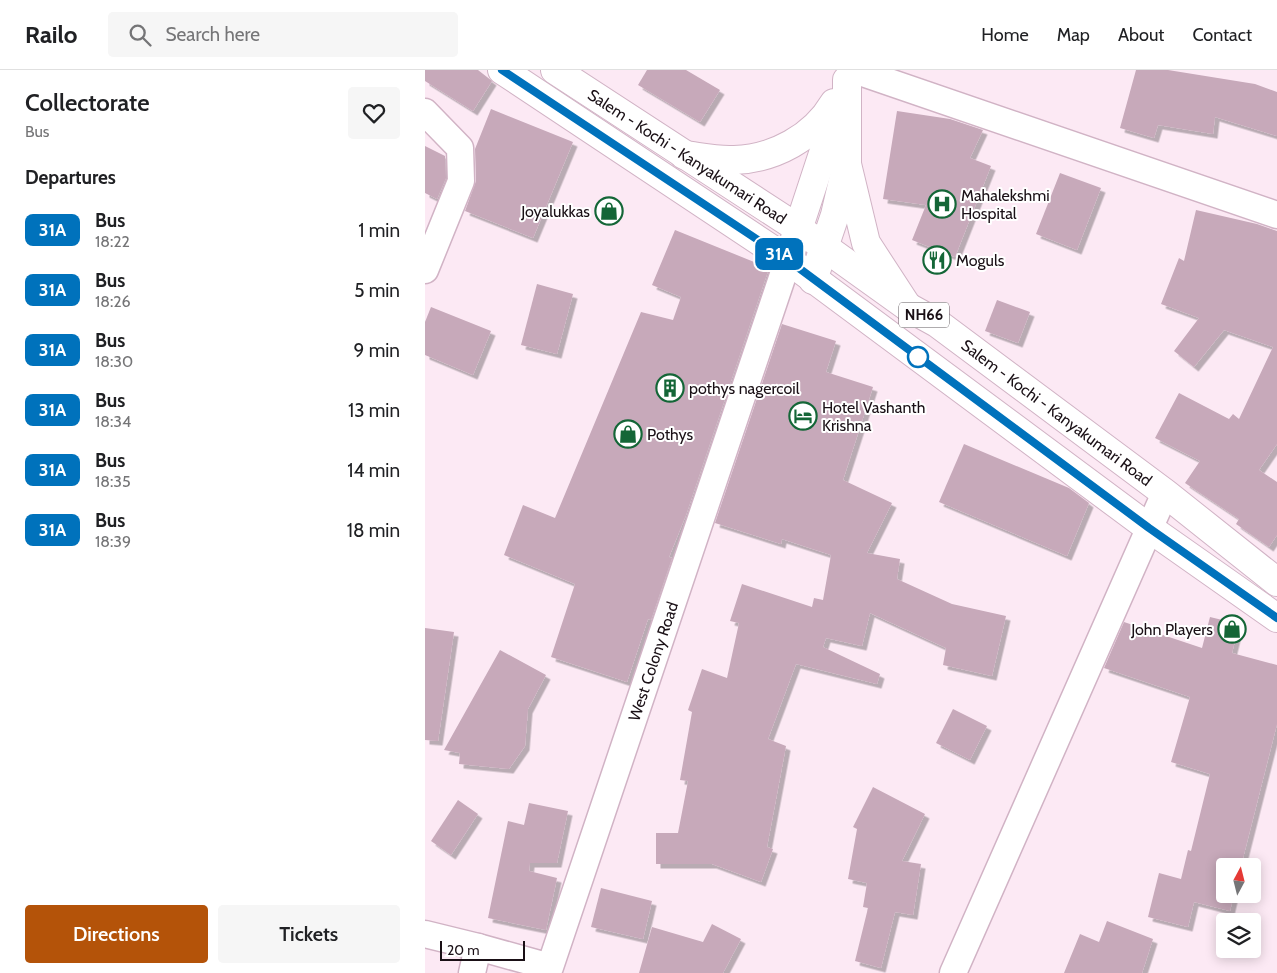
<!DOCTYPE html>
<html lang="en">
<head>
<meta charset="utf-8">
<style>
  :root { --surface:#fff; --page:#f6f6f6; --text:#202124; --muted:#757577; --line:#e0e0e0; --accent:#b45309 }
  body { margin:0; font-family:Cabin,sans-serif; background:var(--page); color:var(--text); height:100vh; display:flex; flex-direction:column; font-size:19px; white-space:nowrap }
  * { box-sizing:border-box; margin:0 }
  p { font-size:16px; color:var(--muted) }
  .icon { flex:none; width:28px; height:28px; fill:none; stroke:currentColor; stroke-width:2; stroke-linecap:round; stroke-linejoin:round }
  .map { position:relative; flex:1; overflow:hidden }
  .drawer { display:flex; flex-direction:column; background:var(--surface); width:425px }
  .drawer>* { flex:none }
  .badge { padding:0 10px; border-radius:8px; font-size:18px; line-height:32px }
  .needle { width:32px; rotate:7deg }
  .buttons { position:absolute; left:791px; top:788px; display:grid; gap:10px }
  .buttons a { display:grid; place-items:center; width:45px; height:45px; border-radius:5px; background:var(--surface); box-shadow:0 2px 12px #0003; font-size:25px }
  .scale { position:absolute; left:15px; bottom:12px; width:85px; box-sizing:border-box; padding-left:5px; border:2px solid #1a1016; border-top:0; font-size:14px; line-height:18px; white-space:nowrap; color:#1a1016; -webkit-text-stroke:4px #fff; paint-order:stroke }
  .map>.badge { position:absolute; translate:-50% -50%; box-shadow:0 0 0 2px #fff }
  h2 { padding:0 25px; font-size:19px; line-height:45px }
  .round { display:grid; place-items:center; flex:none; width:52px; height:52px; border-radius:5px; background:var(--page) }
  .head { display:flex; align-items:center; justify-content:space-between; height:85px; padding:0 25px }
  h1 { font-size:24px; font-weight:600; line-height:38px }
  .primary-button { display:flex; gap:10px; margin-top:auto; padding:10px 25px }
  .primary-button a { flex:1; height:58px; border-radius:5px; background:var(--accent); color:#fff; font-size:20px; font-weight:600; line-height:58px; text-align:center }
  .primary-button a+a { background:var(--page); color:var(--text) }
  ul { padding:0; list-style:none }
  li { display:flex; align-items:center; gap:15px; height:60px; padding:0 25px }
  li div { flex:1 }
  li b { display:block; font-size:19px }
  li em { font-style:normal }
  li .badge { min-width:55px; font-weight:700; text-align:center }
  header { display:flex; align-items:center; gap:30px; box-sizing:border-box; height:70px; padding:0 25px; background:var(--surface); border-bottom:1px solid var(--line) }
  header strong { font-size:24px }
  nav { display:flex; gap:28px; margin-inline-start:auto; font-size:18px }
  .search { width:350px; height:45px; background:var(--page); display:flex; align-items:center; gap:12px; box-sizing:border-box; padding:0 18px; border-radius:5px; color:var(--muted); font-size:19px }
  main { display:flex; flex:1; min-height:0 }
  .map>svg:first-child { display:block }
  .building { fill:#c7a9ba; filter:url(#shadow) }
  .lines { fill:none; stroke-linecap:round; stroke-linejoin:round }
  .minor-casing { stroke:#d1b3c5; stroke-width:29 }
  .secondary-casing { stroke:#d1b3c5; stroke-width:30 }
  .trunk-casing { stroke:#d1b3c5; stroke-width:30 }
  .minor { stroke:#fff; stroke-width:26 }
  .secondary { stroke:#fff; stroke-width:28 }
  .trunk { stroke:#fff; stroke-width:28 }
  .line-casing { stroke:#fff; stroke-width:11 }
  .line { stroke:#0072bc; stroke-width:8 }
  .stop-dot { fill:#fff; stroke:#0072bc; stroke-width:2.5 }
  .labels { text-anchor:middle; stroke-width:4; stroke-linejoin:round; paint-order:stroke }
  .shield { fill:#fff; stroke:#5f585c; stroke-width:1 }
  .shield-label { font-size:15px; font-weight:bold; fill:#1a1016 }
  .street-label { font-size:16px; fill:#1a1016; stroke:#fff }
  .poi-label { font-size:16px; fill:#1a1016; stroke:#fff; text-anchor:start }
</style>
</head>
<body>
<header>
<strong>Railo</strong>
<div class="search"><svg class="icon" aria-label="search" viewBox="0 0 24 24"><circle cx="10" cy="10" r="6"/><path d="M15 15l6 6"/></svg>Search here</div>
<nav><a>Home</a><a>Map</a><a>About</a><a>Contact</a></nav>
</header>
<main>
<section class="drawer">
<div class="head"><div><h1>Collectorate</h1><p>Bus</p></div><a class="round"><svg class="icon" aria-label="heart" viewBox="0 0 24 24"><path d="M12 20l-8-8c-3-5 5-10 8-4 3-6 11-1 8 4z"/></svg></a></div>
<h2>Departures</h2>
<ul>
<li><span class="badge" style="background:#0072bc;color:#fff">31A</span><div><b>Bus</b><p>18:22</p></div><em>1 min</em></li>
<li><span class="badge" style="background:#0072bc;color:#fff">31A</span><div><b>Bus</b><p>18:26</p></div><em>5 min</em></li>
<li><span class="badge" style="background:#0072bc;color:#fff">31A</span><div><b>Bus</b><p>18:30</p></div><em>9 min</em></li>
<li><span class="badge" style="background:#0072bc;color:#fff">31A</span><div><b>Bus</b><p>18:34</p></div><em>13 min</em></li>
<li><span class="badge" style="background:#0072bc;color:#fff">31A</span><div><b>Bus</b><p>18:35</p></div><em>14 min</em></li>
<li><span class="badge" style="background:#0072bc;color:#fff">31A</span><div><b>Bus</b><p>18:39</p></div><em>18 min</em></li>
</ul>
<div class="primary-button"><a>Directions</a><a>Tickets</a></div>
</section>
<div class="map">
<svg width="852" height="903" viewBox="0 0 852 903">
  <defs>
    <filter id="shadow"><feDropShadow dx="4.5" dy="4.5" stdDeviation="0" flood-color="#0004"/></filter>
  </defs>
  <rect width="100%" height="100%" fill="#fce9f4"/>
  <!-- building -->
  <g class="building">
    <path d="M0,0H53L67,11L48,41L0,11Z"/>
    <path d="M222,0H261L295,20L275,52L213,15Z"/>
    <path d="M711,0H743L830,14L852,22V66L790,47L788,64L733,55L729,68L695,58Z"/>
    <path d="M66,39L148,72L108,168L40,141L51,111L50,79Z"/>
    <path d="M472,41L525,49L558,60L545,88L566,96L530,187L487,170L501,135L458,129Z"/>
    <path d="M0,76L20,86L21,108L12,129L0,123Z"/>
    <path d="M635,103L676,118L652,180L611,164Z"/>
    <path d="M771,140L832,154L852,161V374L834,400L852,412V465L844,477L811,454L814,449L760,413L775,391L730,368L754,323L804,349L808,344L814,349L848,277L799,260L769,297L749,281L774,248L736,234L754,188L759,191Z"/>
    <path d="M250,160L344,198L261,445L244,487L247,488L226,550L223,549L202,612L126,587L150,514L79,485L98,435L130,448L216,242L248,250L256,227L227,215Z"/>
    <path d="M112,214L148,224L132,284L96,275Z"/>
    <path d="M572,230L605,242L593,273L560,261Z"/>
    <path d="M6,237L66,261L48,305L0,285V252Z"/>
    <path d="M357,254L411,271L401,302L448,317L418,410L467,433L442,483L475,489L472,509L527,534L581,546L567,606L518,595L521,578L445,543L437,576L401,568L398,577L455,604L452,614L371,594L343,669L361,676L342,777L348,779L336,812L287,794H231V763H253L263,711L255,710L267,642L263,640L277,599L302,608L314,553L305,551L317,514L387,537L389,528L398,530L406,485L357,469L356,474L290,453Z"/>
    <path d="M539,374L644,418L664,433L642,486L514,432Z"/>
    <path d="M785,547L814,554L807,583L852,595V654L816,796H800V824H809L805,841L769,832L763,857L723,847L734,803L756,809L763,780L766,781L785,704L746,692L765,627L679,598L699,552L777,578Z"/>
    <path d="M0,558L29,562L13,671L0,670Z"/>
    <path d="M75,580L121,605L103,639L100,676L84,699L34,694L35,683L19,680Z"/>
    <path d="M528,639L562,656L545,690L511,673Z"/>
    <path d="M448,717L500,744L477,791L496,794L488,845L470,842L456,898L430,891L443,838L438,837L442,813L423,809L432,759L428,757Z"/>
    <path d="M33,730L53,744L26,785L6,771Z"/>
    <path d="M104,733L143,741L132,793H105L104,801L132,808L121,860L63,848L83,751L99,755Z"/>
    <path d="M176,818L227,831L218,869L166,857Z"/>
    <path d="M682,851L728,869L717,903H639L655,864L674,872Z"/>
    <path d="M287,854L316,869L298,903H214L227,857L278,872Z"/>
  </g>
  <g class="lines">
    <!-- minor casing -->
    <g class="minor-casing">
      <g id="minor">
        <path d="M429,0L852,145"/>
        <path d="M0,42L35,78L36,111L0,200"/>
        <path d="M0,864L53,877"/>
        <path id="s1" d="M47,903L53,877L125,897L363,190"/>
        <path d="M528,903L740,423"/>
      </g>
    </g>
    <!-- secondary casing -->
    <g class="secondary-casing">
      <g id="secondary">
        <path d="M422,10V94L441,173L482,236"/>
        <path d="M259,85C275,87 292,91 309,90C349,89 389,67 409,33"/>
        <path d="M363,190L414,35"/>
        <path d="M388,210L410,145L421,98"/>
      </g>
    </g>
    <!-- trunk casing -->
    <g class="trunk-casing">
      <g id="trunk">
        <path d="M77,0L363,190L724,458L852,548"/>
        <path id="s2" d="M130,0L374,159L483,237L512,253L740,423L852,512"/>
      </g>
    </g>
    <!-- minor -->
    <use href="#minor" class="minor"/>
    <!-- secondary -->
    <use href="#secondary" class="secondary"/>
    <!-- trunk -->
    <use href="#trunk" class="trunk"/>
  </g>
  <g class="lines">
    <!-- line casing -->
    <g class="line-casing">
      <path id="line" d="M77,0L363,190L724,458L852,548"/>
    </g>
    <!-- line -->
    <use href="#line" class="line"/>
  </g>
  <!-- icons -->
  <defs>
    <g id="hospital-ring" transform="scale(1.4375)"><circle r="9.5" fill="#fff" stroke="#146637" stroke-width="1.5"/><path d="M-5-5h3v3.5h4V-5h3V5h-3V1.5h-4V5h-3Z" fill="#146637"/></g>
    <g id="shop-ring" transform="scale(1.4375)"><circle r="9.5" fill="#fff" stroke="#146637" stroke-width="1.5"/><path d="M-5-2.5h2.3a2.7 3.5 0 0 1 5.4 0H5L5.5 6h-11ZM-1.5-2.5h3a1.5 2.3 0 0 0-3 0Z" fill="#146637"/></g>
    <g id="restaurant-ring" transform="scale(1.4375)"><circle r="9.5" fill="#fff" stroke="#146637" stroke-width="1.5"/><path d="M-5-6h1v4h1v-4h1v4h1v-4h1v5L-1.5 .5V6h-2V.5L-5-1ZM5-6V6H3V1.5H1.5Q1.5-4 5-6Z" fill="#146637"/></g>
    <g id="building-ring" transform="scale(1.4375)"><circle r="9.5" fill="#fff" stroke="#146637" stroke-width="1.5"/><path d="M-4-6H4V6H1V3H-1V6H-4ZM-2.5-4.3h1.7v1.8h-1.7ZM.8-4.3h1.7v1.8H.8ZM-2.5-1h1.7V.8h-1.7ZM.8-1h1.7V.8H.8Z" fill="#146637"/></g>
    <g id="hotel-ring" transform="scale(1.4375)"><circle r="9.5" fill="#fff" stroke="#146637" stroke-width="1.5"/><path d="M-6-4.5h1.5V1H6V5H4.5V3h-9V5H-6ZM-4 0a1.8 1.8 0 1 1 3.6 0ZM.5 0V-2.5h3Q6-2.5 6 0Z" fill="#146637"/></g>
  </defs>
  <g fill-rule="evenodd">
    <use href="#hospital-ring" x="517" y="134"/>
    <use href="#shop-ring" x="184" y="141"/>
    <use href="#restaurant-ring" x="512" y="190"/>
    <use href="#building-ring" x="245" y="318"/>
    <use href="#hotel-ring" x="378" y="346"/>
    <use href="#shop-ring" x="203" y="364"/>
    <use href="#shop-ring" x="807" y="559"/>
  </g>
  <!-- markers -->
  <circle class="stop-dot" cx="493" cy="287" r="10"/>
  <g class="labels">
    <!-- shield labels -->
    <rect class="shield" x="474" y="232.5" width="50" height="25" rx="4"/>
    <g class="shield-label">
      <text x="499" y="250">NH66</text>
    </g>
    <!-- street labels -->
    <g class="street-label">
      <text dy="6" stroke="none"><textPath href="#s2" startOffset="158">Salem - Kochi - Kanyakumari Road</textPath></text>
      <text dy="6" stroke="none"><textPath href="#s2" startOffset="608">Salem - Kochi - Kanyakumari Road</textPath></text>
      <text dy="6" stroke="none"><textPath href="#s1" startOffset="424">West Colony Road</textPath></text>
    </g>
    <!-- poi labels -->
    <g class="poi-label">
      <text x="536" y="131">Mahalekshmi<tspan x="536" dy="18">Hospital</tspan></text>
      <text x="165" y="147" text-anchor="end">Joyalukkas</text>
      <text x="531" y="196">Moguls</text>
      <text x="264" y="324">pothys nagercoil</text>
      <text x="397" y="343">Hotel Vashanth<tspan x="397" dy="18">Krishna</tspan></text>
      <text x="222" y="370">Pothys</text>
      <text x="788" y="565" text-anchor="end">John Players</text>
    </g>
  </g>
</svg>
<div class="buttons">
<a><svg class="needle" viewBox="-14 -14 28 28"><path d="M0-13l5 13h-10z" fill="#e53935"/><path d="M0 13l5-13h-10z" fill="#757577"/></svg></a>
<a><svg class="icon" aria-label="layers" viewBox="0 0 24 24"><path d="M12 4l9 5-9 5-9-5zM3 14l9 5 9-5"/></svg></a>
</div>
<div class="scale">20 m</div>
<b class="badge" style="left:354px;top:184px;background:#0072bc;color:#fff">31A</b>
</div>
</main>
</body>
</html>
